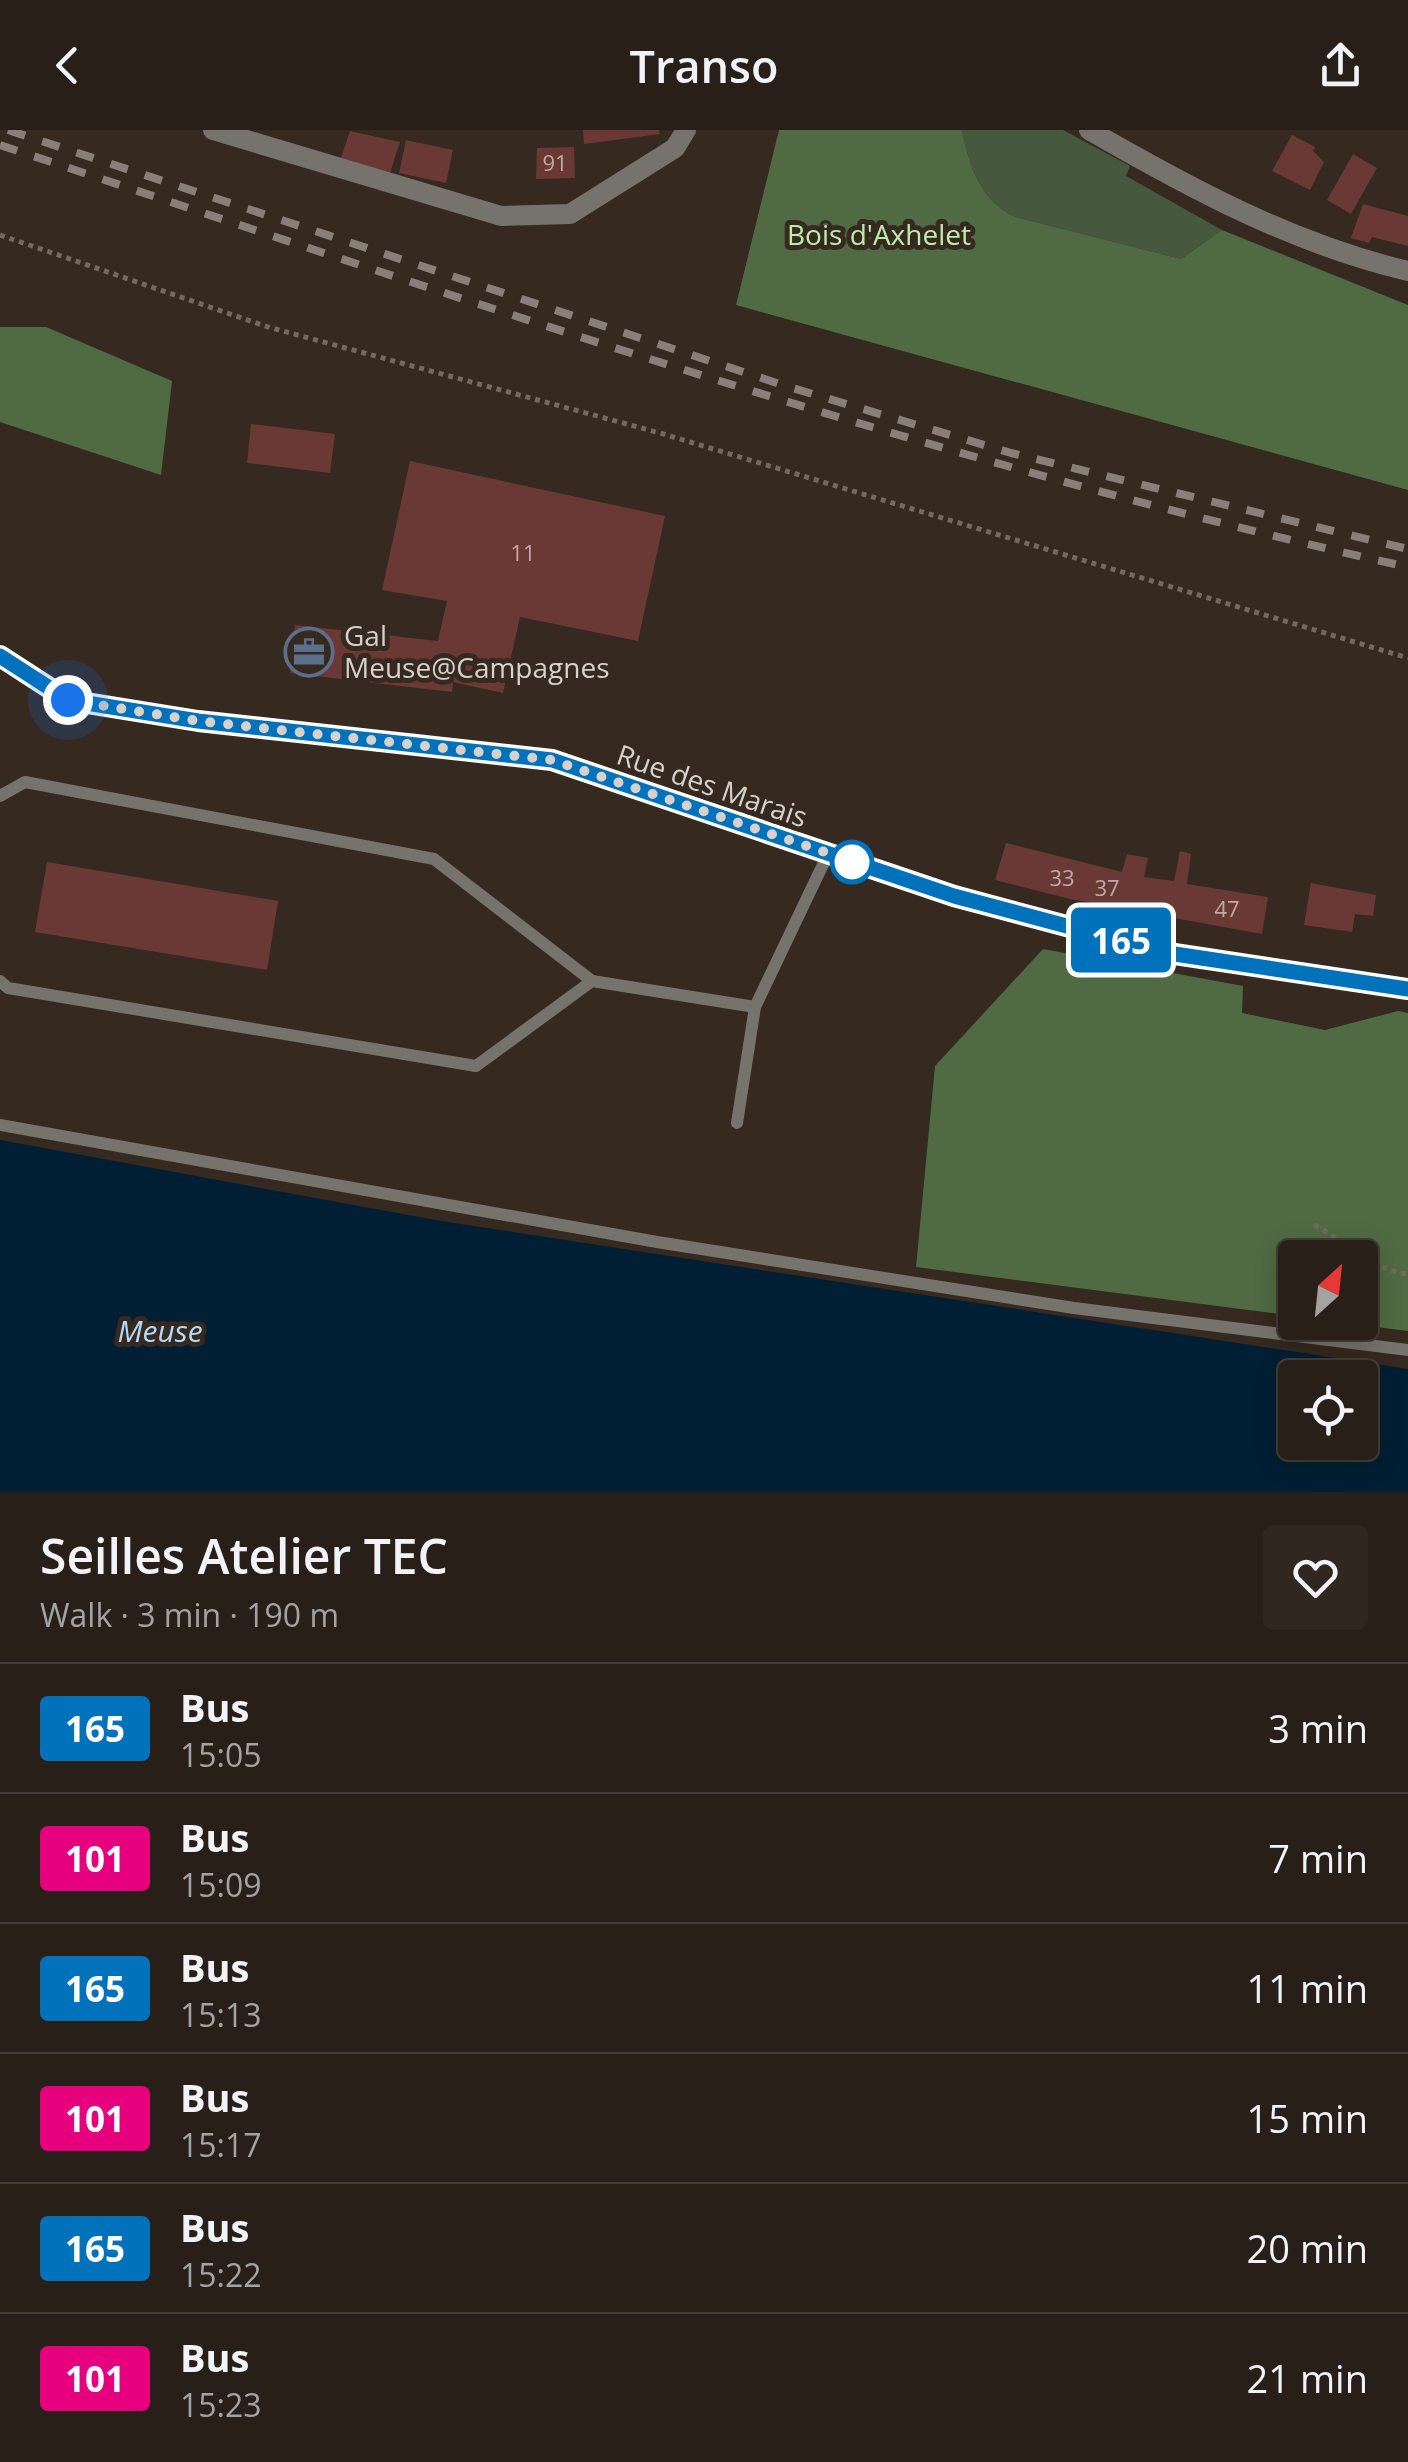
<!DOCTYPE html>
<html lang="en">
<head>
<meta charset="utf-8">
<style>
  :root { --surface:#281f18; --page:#302721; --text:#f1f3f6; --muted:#a5a2a2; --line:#443d37 }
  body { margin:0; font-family:"Open Sans",sans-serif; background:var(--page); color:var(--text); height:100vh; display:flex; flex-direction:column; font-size:38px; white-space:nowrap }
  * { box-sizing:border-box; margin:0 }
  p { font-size:32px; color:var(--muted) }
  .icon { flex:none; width:55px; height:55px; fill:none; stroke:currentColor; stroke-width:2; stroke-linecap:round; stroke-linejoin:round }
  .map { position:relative; height:1362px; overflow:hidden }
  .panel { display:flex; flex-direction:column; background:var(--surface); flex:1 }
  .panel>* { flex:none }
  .badge { padding:0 20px; border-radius:8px; font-size:35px; line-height:65px }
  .needle { width:65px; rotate:27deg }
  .tools { position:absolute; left:1278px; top:1110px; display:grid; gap:20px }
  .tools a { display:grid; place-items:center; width:100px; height:100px; border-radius:10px; background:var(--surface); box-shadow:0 5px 25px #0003,0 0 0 2px var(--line); font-size:50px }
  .you { position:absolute; width:50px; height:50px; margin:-25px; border:8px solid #fff; border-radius:50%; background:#1a73e8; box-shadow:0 0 0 15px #1a73e833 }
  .map>.badge { position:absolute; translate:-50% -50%; box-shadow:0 0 0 5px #fff }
  .round { display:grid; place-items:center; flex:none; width:105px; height:105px; border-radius:10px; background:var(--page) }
  .head { display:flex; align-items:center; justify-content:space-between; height:170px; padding:0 40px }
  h1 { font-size:48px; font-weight:600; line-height:75px }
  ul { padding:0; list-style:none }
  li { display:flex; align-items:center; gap:30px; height:130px; padding:0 40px; border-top:2px solid var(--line) }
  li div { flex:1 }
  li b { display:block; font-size:38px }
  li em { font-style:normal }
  li .badge { min-width:110px; font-weight:700; text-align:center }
  header { display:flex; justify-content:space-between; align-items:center; height:130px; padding:0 40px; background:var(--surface); font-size:45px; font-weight:600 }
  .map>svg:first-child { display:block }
  .green { fill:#46593e }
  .forest { fill:#506b43 }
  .water { fill:#001f34; fill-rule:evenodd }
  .building { fill:#6a3935 }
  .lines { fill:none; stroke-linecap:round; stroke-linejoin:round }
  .path { stroke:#736961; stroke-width:5; stroke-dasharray:5 5; stroke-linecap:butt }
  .lane { stroke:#76736c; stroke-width:12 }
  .street { stroke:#76736c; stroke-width:20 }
  .secondary { stroke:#a09b91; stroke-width:20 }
  .rail { stroke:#897f78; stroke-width:8; stroke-dasharray:18 18; stroke-linecap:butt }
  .line-casing { stroke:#fff; stroke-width:22 }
  .line { stroke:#0072bc; stroke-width:15 }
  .walk { stroke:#d8d1cb; stroke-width:10; stroke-dasharray:0 18 }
  .stop-dot { fill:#fff; stroke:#0072bc; stroke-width:5 }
  .labels { text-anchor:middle; stroke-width:10; stroke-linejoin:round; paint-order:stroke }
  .number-label { font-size:22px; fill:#bcaba6 }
  .park-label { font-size:28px; fill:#bdeba9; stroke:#352920 }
  .poi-label { font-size:28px; fill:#d8d1cb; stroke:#352920; text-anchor:start }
  .street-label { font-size:28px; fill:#d8d1cb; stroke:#352920 }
  .water-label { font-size:30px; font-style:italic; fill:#b3daf9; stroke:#352920 }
</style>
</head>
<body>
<header><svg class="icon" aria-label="back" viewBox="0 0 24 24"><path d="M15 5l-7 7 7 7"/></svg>Transo<svg class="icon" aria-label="share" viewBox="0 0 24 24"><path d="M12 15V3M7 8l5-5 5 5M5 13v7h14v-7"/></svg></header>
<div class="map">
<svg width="1408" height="1362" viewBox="0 0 1408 1362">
  <rect width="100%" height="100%" fill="#352920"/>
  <!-- green -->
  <path class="green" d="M962,0H1063L1130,36L1126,46L1222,100L1181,129L1016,87C981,72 969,36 962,0Z"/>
  <!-- forest -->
  <g class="forest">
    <path d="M779,0H962C969,36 981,72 1016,87L1181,129L1222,100L1408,175V360L736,175Z"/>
    <path d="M0,197H46L172,251L161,345L0,292Z"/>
    <path d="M1043,819L1243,856L1242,883L1325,900L1398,881L1408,883V1201L1344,1193L1360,1192V1128H1295V1186L916,1137L935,936Z"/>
  </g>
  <!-- water -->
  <path class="water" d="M0,1010L441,1091L1408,1239V1362H0ZM1295,1248H1360V1312H1295Z"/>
  <!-- building -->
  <g class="building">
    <path d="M583,0H659L660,4L584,14Z"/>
    <path d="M350,1L400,12L390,43L341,28Z"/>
    <path d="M1292,5L1315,17L1313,21L1324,32L1310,60L1272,41Z"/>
    <path d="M406,10L453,20L446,53L399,43Z"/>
    <path d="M574,17L575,48L536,49L537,18Z"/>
    <path d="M1353,24L1377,38L1351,84L1327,70Z"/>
    <path d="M1363,74L1408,86V116L1372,107L1369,113L1351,108Z"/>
    <path d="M251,294L335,304L330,343L247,333Z"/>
    <path d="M410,331L665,386L638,511L520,487L503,563L453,552L452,562L290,543L295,495L438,511L447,471L382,460Z"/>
    <path d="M1006,713L1122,742L1127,724L1148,728L1144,747L1174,751L1180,721L1191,724L1187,754L1268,767L1262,804L1070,769L995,750Z"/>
    <path d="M47,732L278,771L267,840L35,802Z"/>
    <path d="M1311,753L1376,765L1373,786L1355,784L1352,802L1304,795Z"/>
  </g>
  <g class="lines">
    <!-- path -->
    <g class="path">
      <path d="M0,105L268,197L660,303L1408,528"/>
      <path d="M1314,1095C1348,1112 1369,1139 1408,1144"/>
    </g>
    <!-- lane -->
    <g class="lane">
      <path d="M0,666L25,652L434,729L592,851L755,877"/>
      <path d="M0,851L8,858L476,936L592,851"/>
      <path d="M737,993L755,877L828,724"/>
      <path d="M0,995L657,1112L1074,1178L1408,1220"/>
    </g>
    <!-- street -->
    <g class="street">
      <path d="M213,0L501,86L570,84L675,18L686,0"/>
      <path d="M1089,0C1190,58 1293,114 1408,141"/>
    </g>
    <!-- secondary -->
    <path class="secondary" d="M0,526L69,570L198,591L553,630L954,766L1168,823L1408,859"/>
    <!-- rail -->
    <g class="rail">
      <path d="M8,0L789,257L1011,323L1408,419"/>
      <path d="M0,15C466,170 928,331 1408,437"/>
    </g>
  </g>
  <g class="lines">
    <!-- line casing -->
    <g class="line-casing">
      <path id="line" d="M0,526L68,570L198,591L552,630L954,766L1168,823L1408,859"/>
    </g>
    <!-- line -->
    <use href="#line" class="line"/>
    <!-- walk -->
    <path class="walk" d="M68,570L198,591L552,630L860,734L852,732"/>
  </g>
  <!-- icons -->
  <defs>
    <g id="office-ring" transform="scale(2.5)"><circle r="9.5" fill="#352920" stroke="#5c6f8a" stroke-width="1.5"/><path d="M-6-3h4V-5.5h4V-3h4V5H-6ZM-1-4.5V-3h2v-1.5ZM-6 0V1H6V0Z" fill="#5c6f8a"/></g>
  </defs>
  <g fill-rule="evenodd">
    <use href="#office-ring" x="309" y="522"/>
  </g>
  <!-- markers -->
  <circle class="stop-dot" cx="852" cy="732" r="20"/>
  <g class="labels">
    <!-- number labels -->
    <g class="number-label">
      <text x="555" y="41">91</text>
      <text x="523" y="431">11</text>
      <text x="1062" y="756">33</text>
      <text x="1107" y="766">37</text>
      <text x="1227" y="787">47</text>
    </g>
    <!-- park labels -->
    <g class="park-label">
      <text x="879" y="115">Bois d'Axhelet</text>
    </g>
    <!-- poi labels -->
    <g class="poi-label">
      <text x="344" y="516">Gal<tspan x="344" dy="32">Meuse@Campagnes</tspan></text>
    </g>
    <!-- street labels -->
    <g class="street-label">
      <text transform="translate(712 656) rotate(19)" y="10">Rue des Marais</text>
    </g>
    <!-- water labels -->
    <g class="water-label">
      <text x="160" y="1212">Meuse</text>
    </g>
  </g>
</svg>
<div class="tools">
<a><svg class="needle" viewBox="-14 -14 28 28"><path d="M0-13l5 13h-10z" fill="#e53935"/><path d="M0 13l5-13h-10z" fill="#a5a2a2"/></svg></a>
<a><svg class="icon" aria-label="locate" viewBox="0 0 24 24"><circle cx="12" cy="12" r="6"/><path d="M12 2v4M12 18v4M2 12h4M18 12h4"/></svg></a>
</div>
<div class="you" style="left:68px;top:570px"></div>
<b class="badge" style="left:1121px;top:810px;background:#0072bc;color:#fff">165</b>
</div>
<section class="panel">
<div class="head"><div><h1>Seilles Atelier TEC</h1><p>Walk · 3 min · 190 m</p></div><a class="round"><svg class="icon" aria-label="heart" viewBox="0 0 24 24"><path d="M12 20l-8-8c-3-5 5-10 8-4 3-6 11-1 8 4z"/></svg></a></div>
<ul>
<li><span class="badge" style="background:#0072bc;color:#fff">165</span><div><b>Bus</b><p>15:05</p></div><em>3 min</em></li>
<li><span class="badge" style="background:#e6007e;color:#fff">101</span><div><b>Bus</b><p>15:09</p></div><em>7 min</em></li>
<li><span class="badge" style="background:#0072bc;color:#fff">165</span><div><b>Bus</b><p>15:13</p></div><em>11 min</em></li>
<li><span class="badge" style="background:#e6007e;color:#fff">101</span><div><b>Bus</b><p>15:17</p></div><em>15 min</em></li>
<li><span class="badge" style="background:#0072bc;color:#fff">165</span><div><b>Bus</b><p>15:22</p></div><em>20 min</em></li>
<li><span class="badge" style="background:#e6007e;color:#fff">101</span><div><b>Bus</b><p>15:23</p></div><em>21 min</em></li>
</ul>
</section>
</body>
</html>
